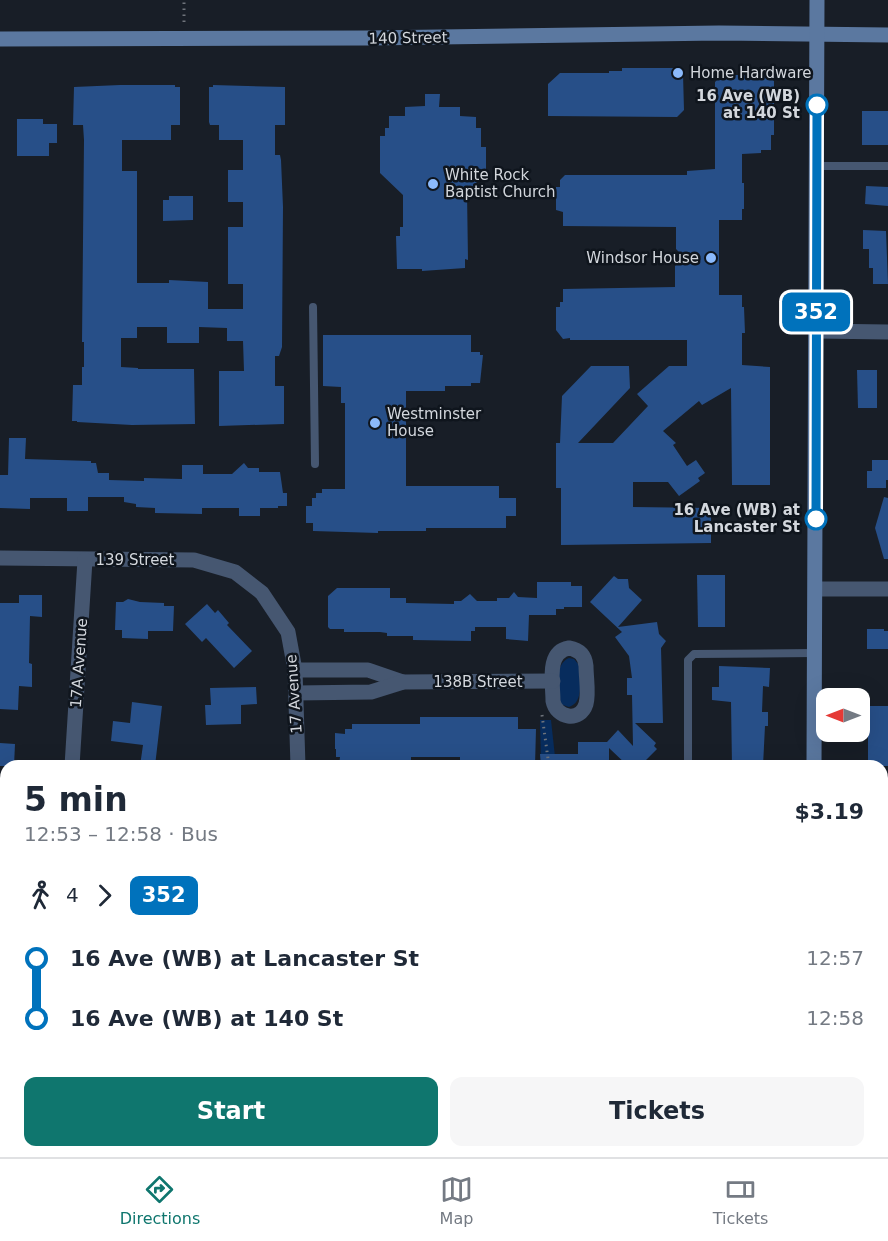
<!DOCTYPE html>
<html lang="en">
<head>
<meta charset="utf-8">
<style>
  :root { --surface:#fff; --page:#f6f6f7; --text:#1f2937; --muted:#747a83; --line:#e0e1e3; --accent:#0f766e }
  body { margin:0; font-family:"DejaVu Sans",sans-serif; background:var(--page); color:var(--text); height:100vh; display:flex; flex-direction:column; font-size:22px; white-space:nowrap }
  * { box-sizing:border-box; margin:0 }
  p { font-size:20px; color:var(--muted) }
  .icon { flex:none; width:33px; height:33px; fill:none; stroke:currentColor; stroke-width:2; stroke-linecap:round; stroke-linejoin:round }
  .map { position:relative; flex:1; overflow:hidden }
  .panel { position:absolute; left:0px; top:760px; width:888px; height:398px; display:flex; flex-direction:column; background:var(--surface); border-radius:18px 18px 0 0; box-shadow:0 6px 24px #0002 }
  .panel>* { flex:none }
  .badge { padding:0 12px; border-radius:9px; font-size:21px; line-height:39px }
  .needle { width:39px; rotate:270deg }
  .tools { position:absolute; left:816px; top:688px; display:grid; gap:12px }
  .tools a { display:grid; place-items:center; width:54px; height:54px; border-radius:12px; background:var(--surface); box-shadow:0 6px 24px #0002; font-size:30px }
  .map>.badge { position:absolute; translate:-50% -50%; box-shadow:0 0 0 3px #fff }
  .legs { display:flex; align-items:center; gap:9px; height:66px; padding:0 24px; font-size:20px }
  .legs p { margin-inline-start:auto }
  .head { display:flex; align-items:center; justify-content:space-between; height:102px; padding:0 24px }
  h1 { font-size:33px; font-weight:700; line-height:45px }
  .cta { display:flex; gap:12px; margin-top:auto; padding:12px 24px }
  .cta a { flex:1; height:69px; border-radius:12px; background:var(--accent); color:#fff; font-size:24px; font-weight:700; line-height:69px; text-align:center }
  .cta a+a { background:var(--page); color:var(--text) }
  ul { padding:0 24px; list-style:none }
  li { display:flex; align-items:center; gap:21px; height:60px; font-size:22px }
  li i { display:grid; place-items:center; width:9px; height:100%; margin:0 8px; background:currentColor }
  li i::after { content:''; width:15px; height:15px; margin:-8px; border:4px solid; border-radius:50%; background:var(--surface) }
  li p { margin-inline-start:auto }
  li:first-child i { background:linear-gradient(#0000 50%,currentColor 0) }
  li:last-child i { background:linear-gradient(currentColor 50%,#0000 0) }
  .dock { display:flex; justify-content:space-around; align-items:center; height:84px; border-top:2px solid var(--line); background:var(--surface); font-size:16px; color:var(--muted) }
  .dock a { display:grid; justify-items:center; gap:3px }
  .dock .active { color:var(--accent) }
  .map>svg:first-child { display:block }
  .green { fill:#072c5d }
  .building { fill:#274f88 }
  .lines { fill:none; stroke-linecap:round; stroke-linejoin:round }
  .path { stroke:#6e737b; stroke-width:3; stroke-dasharray:1.5 4.5; stroke-linecap:butt }
  .lane { stroke:#465771; stroke-width:8 }
  .street { stroke:#465771; stroke-width:15 }
  .secondary { stroke:#5b78a0; stroke-width:15 }
  .line-1-casing { stroke:#fff; stroke-width:14 }
  .line-1 { stroke:#0072bc; stroke-width:9 }
  .poi-dot { fill:#8bbafc; stroke:#0f151d; stroke-width:2 }
  .stop-1-dot { fill:#fff; stroke:#0072bc; stroke-width:3 }
  .labels { text-anchor:middle; stroke-width:5; stroke-linejoin:round; paint-order:stroke }
  .street-label { font-size:15px; fill:#d3d7dd; stroke:#0f151d }
  .poi-label { font-size:15px; fill:#d3d7dd; stroke:#0f151d; text-anchor:start }
  .stop-label { font-size:15px; font-weight:bold; fill:#d3d7dd; stroke:#0f151d; text-anchor:end }
</style>
</head>
<body>
<div class="map">
<svg width="888" height="1157" viewBox="0 0 888 1157">
  <rect width="100%" height="100%" fill="#181e27"/>
  <!-- green -->
  <g class="green">
    <path d="M569,658L574,659L579,665C579,679 585,702 569,707L560,704C557,690 554,664 569,658Z"/>
    <path d="M540,720H551L556,766H541Z"/>
  </g>
  <!-- building -->
  <g class="building">
    <path d="M622,68H676L683,74L684,110L677,117L548,116V84L560,73H609V71H622Z"/>
    <path d="M722,75H768L774,81V135H771V150H761V153L742,154V183H744V209H742V220H719V295H742V307H744L745,333H742V365L770,367V485H732L731,388L702,405L699,401L663,431L676,443L673,445L687,466L696,460L705,473L698,478L700,481L679,496L668,482H633V507L711,508V543L561,545V488H556V443H560L562,396L591,366H629L630,388L578,443H613L648,406L637,394L669,366H687V340H570V338L563,339L556,330V307H560V302H563V289L675,287V266L684,257L676,249V227L563,226V212L556,210V187H560V180L565,175H687V171L715,169V82Z"/>
    <path d="M120,85H175V87H180V125H171V140H122V171H137V283H169V280L208,282V309H243V284H228V227H243V202H228V170H243V140H219V125H210L209,122V87H213V85L285,87V125H275V155H280L281,160L283,207L282,347L279,356H275V386H284V424L219,426V371H244L243,341H227V328L199,327V343H167V327H137V338H121V367L138,368V369H194L195,424L132,425L77,422V421H72L73,385H82V367H84V342H82L84,140L83,125H73L74,87Z"/>
    <path d="M425,94H440L439,107H460V116L476,117V128H481V147H486V173L467,192L468,260L465,259V268L422,271V269H397L396,236H400V227H403V195L380,173V136H385V128H389V116H405V107L425,106Z"/>
    <rect x="862" y="111" width="26" height="34"/>
    <path d="M17,119H43V124H57V143H49V156H17Z"/>
    <path d="M866,186L888,187V206L865,204Z"/>
    <path d="M169,196H193V220L163,221V200H169Z"/>
    <path d="M863,230L886,231L888,284H873V268H869V249H863Z"/>
    <path d="M323,335H471V352H480V355H483L480,383H471V386H445V391H406V486H499V498H516V516H506V528H426V531H378V533L313,531V523H306V506H312V498H316V493H322V489H345V403H341V387L323,386Z"/>
    <path d="M857,370H877V408H858Z"/>
    <path d="M9,438H26L25,459L91,461V463H96L98,473H109V480L144,481V478L182,479V465H203V474H232L244,463L248,468H259V472H280L283,493H287V506H278V508H260V516H239V508H202V514L155,513V508L136,507V504L124,502V497H88V511H67V498H30V509L0,508V475H8Z"/>
    <path d="M872,460H888V480H886V488H867V471H872Z"/>
    <path d="M884,497L888,498V559H884L875,528Z"/>
    <path d="M697,575H725V627H698Z"/>
    <path d="M614,576L618,579H628L629,588L642,600L618,627L657,622L659,634L666,641L661,648L663,723H635L656,743L654,746L657,749L640,766H628L609,748V766H541L540,754H578V742H607L618,730L633,746L632,695H627V678H632L629,656L615,637L622,632L590,602Z"/>
    <path d="M537,582H571V586H582V607H564V609H556V615H529L528,641L506,639V627H475V631H471V641L413,640V636H387V633L380,632H344V629H330L328,627V596L337,588H390V598H406V603L454,604V601H461L470,594L477,601H497V598H509L514,592L518,597L537,598Z"/>
    <path d="M19,595H42V617L30,616L29,663L32,664V687L19,686L18,710L0,709V603H19Z"/>
    <path d="M128,599L140,602L164,603V606H174L173,631H148V639L122,638V630H115L116,602H123Z"/>
    <path d="M207,604L215,613L218,610L229,623L227,625L252,651L234,668L206,638L202,642L185,624Z"/>
    <path d="M867,629H884V631H888V649H867Z"/>
    <path d="M719,666L770,668L769,687L763,686L762,712H768V726H765L763,766H732L731,702L712,700V687H719Z"/>
    <path d="M256,687L257,704L241,705V724L206,725L205,705H211L210,688Z"/>
    <path d="M132,702L162,706L155,766H140L143,745L111,741L113,721L130,723Z"/>
    <rect x="868" y="706" width="20" height="60"/>
    <path d="M420,717H518V729H536L535,766H460V757H411V762H404L401,766H398L395,762H369V766H339L340,757H336V749H335V733L345,734V729H352V724H420Z"/>
    <path d="M0,743L15,744L14,766H0Z"/>
  </g>
  <g class="lines">
    <!-- path -->
    <g class="path">
      <path d="M184,22V0"/>
      <path d="M542,715L549,766"/>
    </g>
    <!-- lane -->
    <g class="lane">
      <path d="M817,166H888"/>
      <path d="M313,307L315,464"/>
      <path d="M688,766V660L694,654L815,653"/>
      <path d="M686,1157V1152"/>
    </g>
    <!-- street -->
    <g class="street">
      <path d="M816,331L888,332"/>
      <path d="M0,558L194,560L235,572L262,593L288,632L295,670L298,766"/>
      <path d="M816,589H888"/>
      <path d="M569,648C580,650 585,656 586,666C586,678 589,693 586,704C580,723 556,718 553,701C553,682 546,652 569,648Z"/>
      <path d="M295,670H368L403,682"/>
      <path d="M296,693L371,692L403,682L553,681"/>
      <path d="M72,766L85,560"/>
      <path d="M311,1157V1152"/>
    </g>
    <!-- secondary -->
    <g class="secondary">
      <path d="M0,39L369,38L719,33L888,35"/>
      <path d="M814,766L817,0"/>
      <path d="M813,1157V1152"/>
    </g>
  </g>
  <g class="lines">
    <!-- line-1 casing -->
    <g class="line-1-casing">
      <path id="line-1" d="M816,519L817,105"/>
    </g>
    <!-- line-1 -->
    <use href="#line-1" class="line-1"/>
  </g>
  <!-- markers -->
  <g class="poi-dot">
    <circle cx="678" cy="73" r="6"/>
    <circle cx="433" cy="184" r="6"/>
    <circle cx="711" cy="258" r="6"/>
    <circle cx="375" cy="423" r="6"/>
  </g>
  <g class="stop-1-dot">
    <circle cx="817" cy="105" r="10"/>
    <circle cx="816" cy="519" r="10"/>
  </g>
  <g class="labels">
    <!-- street labels -->
    <g class="street-label">
      <text transform="translate(408 38) rotate(-1)" y="5">140 Street</text>
      <text x="135" y="565">139 Street</text>
      <text transform="translate(79 663) rotate(-86)" y="5">17A Avenue</text>
      <text x="478" y="687">138B Street</text>
      <text transform="translate(294 694) rotate(-94)" y="5">17 Avenue</text>
    </g>
    <!-- poi labels -->
    <g class="poi-label">
      <text x="690" y="78">Home Hardware</text>
      <text x="445" y="180">White Rock<tspan x="445" dy="17">Baptist Church</tspan></text>
      <text x="699" y="263" text-anchor="end">Windsor House</text>
      <text x="387" y="419">Westminster<tspan x="387" dy="17">House</tspan></text>
    </g>
    <!-- stop labels -->
    <g class="stop-label">
      <text x="800" y="101">16 Ave (WB)<tspan x="800" dy="17">at 140 St</tspan></text>
      <text x="800" y="515">16 Ave (WB) at<tspan x="800" dy="17">Lancaster St</tspan></text>
    </g>
  </g>
</svg>
<div class="tools">
<a><svg class="needle" viewBox="-14 -14 28 28"><path d="M0-13l5 13h-10z" fill="#e53935"/><path d="M0 13l5-13h-10z" fill="#747a83"/></svg></a>
</div>
<b class="badge" style="left:816px;top:312px;background:#0072bc;color:#fff">352</b>
<section class="panel">
<div class="head"><div><h1>5 min</h1><p>12:53 – 12:58 · Bus</p></div><b>$3.19</b></div>
<div class="legs"><svg class="icon" aria-label="walk" viewBox="0 0 24 24"><circle cx="13" cy="4" r="2"/><path d="M13 8l-2 6 4 7M11 14l-3 7M7 12l3-4h3l4 4"/></svg>4<svg class="icon" aria-label="forward" viewBox="0 0 24 24"><path d="M9 5l7 7-7 7"/></svg><b class="badge" style="background:#0072bc;color:#fff">352</b></div>
<ul>
<li><i style="color:#0072bc"></i><b>16 Ave (WB) at Lancaster St</b><p>12:57</p></li>
<li><i style="color:#0072bc"></i><b>16 Ave (WB) at 140 St</b><p>12:58</p></li>
</ul>
<div class="cta"><a>Start</a><a>Tickets</a></div>
</section>
</div>
<nav class="dock">
<a class="active"><svg class="icon" aria-label="directions" viewBox="0 0 24 24"><path d="M12 3l9 9-9 9-9-9zM9 14v-3h6M13 9l2 2-2 2"/></svg>Directions</a>
<a><svg class="icon" aria-label="map" viewBox="0 0 24 24"><path d="M3 6l6-2 6 2 6-2v14l-6 2-6-2-6 2zM9 4v14M15 6v14"/></svg>Map</a>
<a><svg class="icon" aria-label="tickets" viewBox="0 0 24 24"><path d="M3 7h18v10H3zM15 7v10"/></svg>Tickets</a>
</nav>
</body>
</html>
